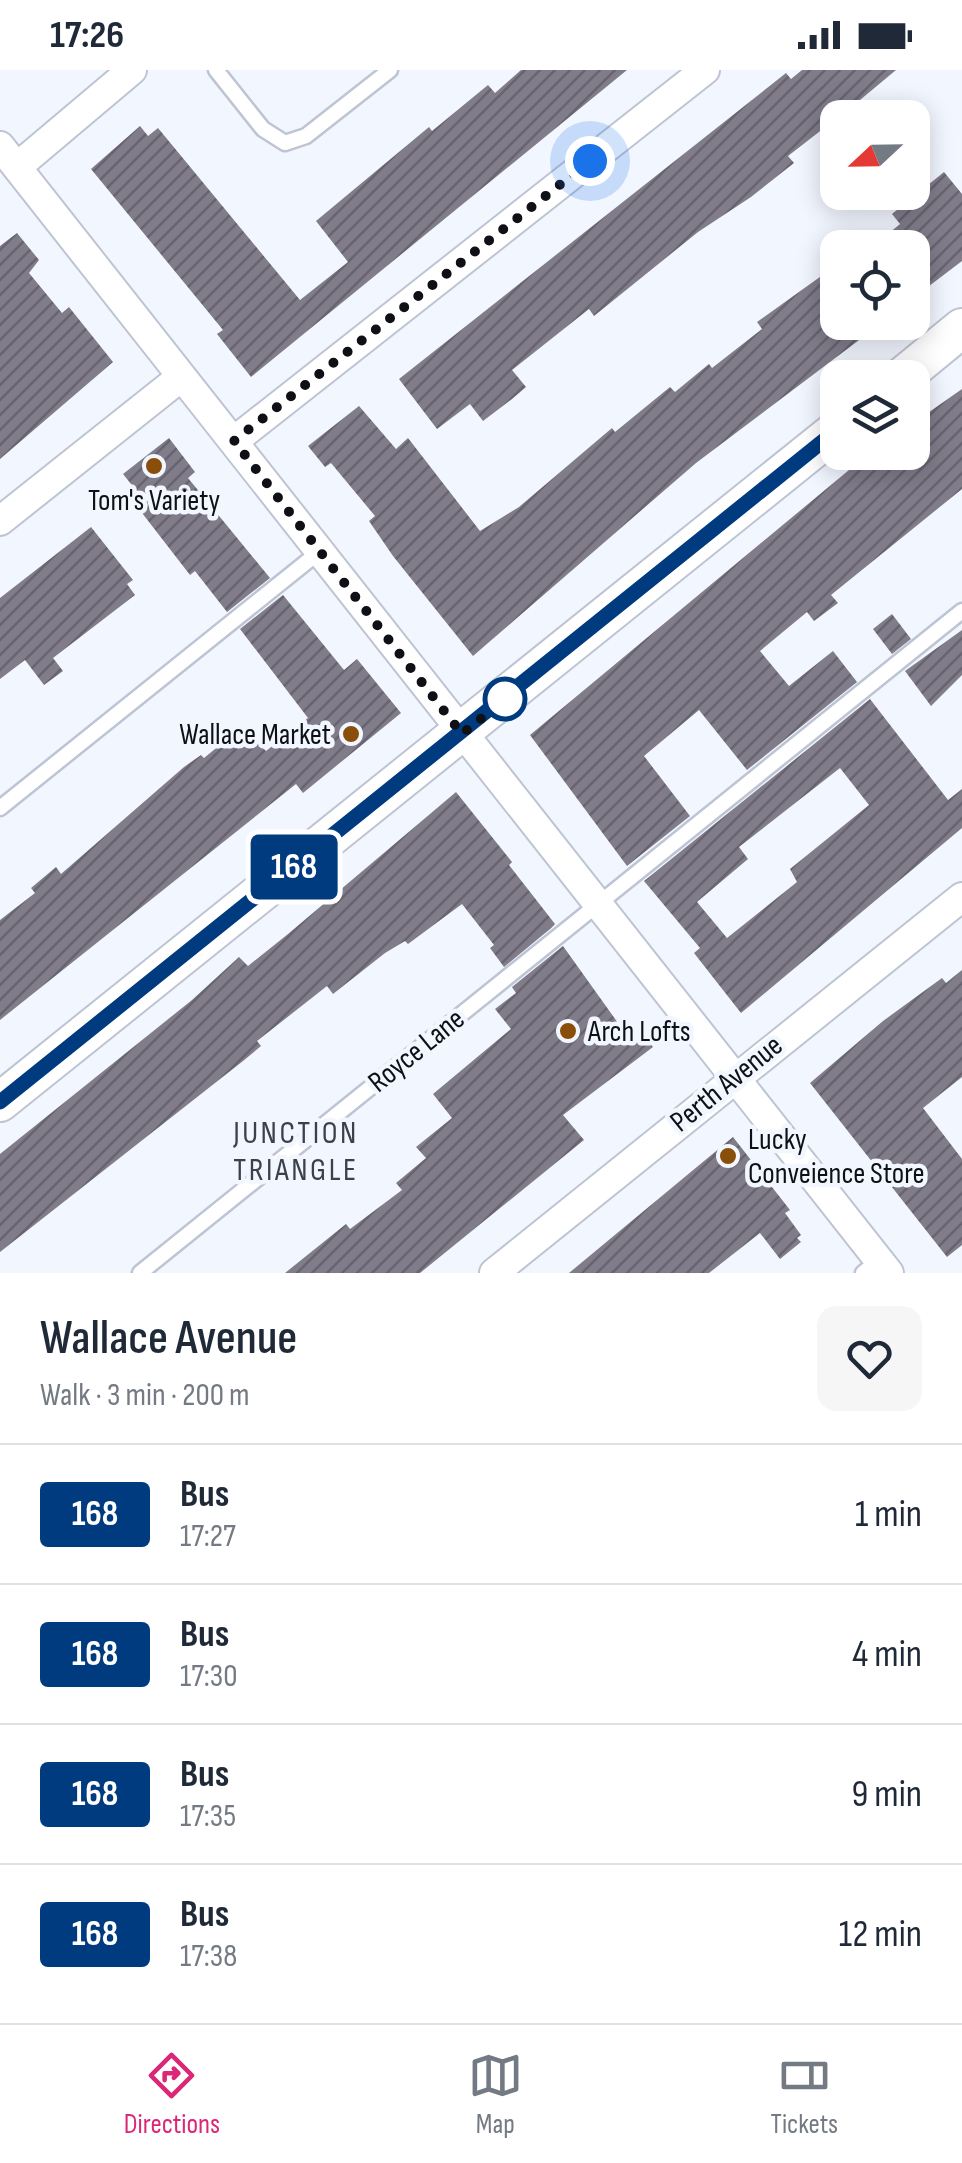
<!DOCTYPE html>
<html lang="en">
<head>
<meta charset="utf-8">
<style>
  :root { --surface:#fff; --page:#f6f6f7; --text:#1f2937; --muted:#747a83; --line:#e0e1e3; --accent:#db2777 }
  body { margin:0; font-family:"Sofia Sans Condensed",sans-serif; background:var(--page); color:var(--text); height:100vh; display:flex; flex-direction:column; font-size:38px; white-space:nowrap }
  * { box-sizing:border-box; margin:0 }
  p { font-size:32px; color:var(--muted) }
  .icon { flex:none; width:55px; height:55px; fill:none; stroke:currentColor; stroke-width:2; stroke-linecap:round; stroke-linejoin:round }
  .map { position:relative; height:1203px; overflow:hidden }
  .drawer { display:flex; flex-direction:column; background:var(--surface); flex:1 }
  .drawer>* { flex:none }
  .badge { padding:0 20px; border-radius:8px; font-size:35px; line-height:65px }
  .needle { width:65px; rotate:248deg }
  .buttons { position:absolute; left:820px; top:30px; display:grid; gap:20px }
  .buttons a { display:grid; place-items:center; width:110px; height:110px; border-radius:20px; background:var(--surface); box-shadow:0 5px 25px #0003; font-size:50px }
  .you { position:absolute; width:50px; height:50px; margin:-25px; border:8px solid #fff; border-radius:50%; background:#1a73e8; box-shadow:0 0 0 15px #1a73e833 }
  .map>.badge { position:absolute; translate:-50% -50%; box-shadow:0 0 0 5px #fff }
  .round { display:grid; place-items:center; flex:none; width:105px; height:105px; border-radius:20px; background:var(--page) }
  .summary { display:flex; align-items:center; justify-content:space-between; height:170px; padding:0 40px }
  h1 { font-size:48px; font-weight:600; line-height:75px }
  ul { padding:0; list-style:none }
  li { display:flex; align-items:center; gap:30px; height:140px; padding:0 40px; border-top:2px solid var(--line) }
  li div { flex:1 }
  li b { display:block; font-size:38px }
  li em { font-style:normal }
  li .badge { min-width:110px; font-weight:700; text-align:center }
  .status { display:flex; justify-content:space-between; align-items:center; height:70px; padding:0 50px; background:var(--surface); direction:ltr }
  .status svg { height:28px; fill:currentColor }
  .dock { display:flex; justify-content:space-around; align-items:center; height:140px; border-top:2px solid var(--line); background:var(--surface); font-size:28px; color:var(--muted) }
  .dock a { display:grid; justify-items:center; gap:5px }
  .dock .active { color:var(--accent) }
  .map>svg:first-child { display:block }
  .building { fill:url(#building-hatch); fill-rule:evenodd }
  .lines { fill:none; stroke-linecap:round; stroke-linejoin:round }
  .lane-casing { stroke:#bec4d3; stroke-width:19 }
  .street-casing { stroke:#bec4d3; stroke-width:32 }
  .secondary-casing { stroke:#bec4d3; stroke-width:42 }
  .lane { stroke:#fff; stroke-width:14 }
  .street { stroke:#fff; stroke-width:28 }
  .secondary { stroke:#fff; stroke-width:38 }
  .line-casing { stroke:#fff; stroke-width:22 }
  .line { stroke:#003b80; stroke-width:15 }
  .walk { stroke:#0e1015; stroke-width:10; stroke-dasharray:0 18 }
  .poi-dot { fill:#894e09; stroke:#f2f6ff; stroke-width:4 }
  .stop-dot { fill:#fff; stroke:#003b80; stroke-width:5 }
  .labels { text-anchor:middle; stroke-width:9; stroke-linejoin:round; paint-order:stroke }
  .poi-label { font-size:30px; fill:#0e1015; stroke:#f2f6ff; text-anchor:start }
  .street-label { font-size:30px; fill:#0e1015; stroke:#f2f6ff }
  .neighbourhood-label { font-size:32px; letter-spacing:2.5px; fill:#3b404c; stroke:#f2f6ff }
</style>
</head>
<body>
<div class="status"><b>17:26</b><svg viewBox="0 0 49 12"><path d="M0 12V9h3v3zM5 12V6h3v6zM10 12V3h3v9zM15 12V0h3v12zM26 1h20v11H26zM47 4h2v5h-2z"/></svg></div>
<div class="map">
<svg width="962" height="1203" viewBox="0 0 962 1203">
  <defs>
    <pattern id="building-hatch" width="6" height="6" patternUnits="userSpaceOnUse" patternTransform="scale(2.5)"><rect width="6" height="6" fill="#807c8a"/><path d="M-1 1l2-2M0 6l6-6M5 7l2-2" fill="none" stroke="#676470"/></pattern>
  </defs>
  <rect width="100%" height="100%" fill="#f2f6ff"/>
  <!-- building -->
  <g class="building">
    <path d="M521,0H627L251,307L217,264L223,260L91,99L140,56L148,66L158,58L300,230L348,192L316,151L429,57L432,61L488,15L495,23Z"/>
    <path d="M802,0H896L854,35L863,48H837L788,86L794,93L751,127L698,162L594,246L589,239L512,300L526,317L512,329L483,351L470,334L437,359L399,309L786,3L791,9Z"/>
    <path d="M944,102L962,124V191L912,229V178H871L900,154L892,144Z"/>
    <path d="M17,163L39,190L29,203L62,243L69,237L113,292L0,389V176Z"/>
    <path d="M838,194V252H883L696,393L473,586L393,486L369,451L375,446L331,393L325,397L308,376L359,336L396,379L408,368L480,461L519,437L612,358L615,362L670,317L675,322L709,294L712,298L762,259L757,252Z"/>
    <path d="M962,319V419L831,525L838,533L814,551L807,542L760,581L789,616L833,581L857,612L747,700L699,640L644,686L690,746L627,796L530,665L855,395L858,400L880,382H912V354Z"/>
    <path d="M169,368L195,402L188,408L270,508L227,542L195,501L190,505L132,430L139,424L123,404Z"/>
    <path d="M91,457L133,510L127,514L135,525L53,588L63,601L44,615L25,590L0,609V528Z"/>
    <path d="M283,525L344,600L357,589L401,643L303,723L296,714L0,950V850L35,823L31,818L56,797L61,804L184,697L201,685L204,688L242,657L266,681L308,648L240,559Z"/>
    <path d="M892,544L911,569L892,584L873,559Z"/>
    <path d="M962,560V605L931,636L905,601Z"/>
    <path d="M870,629L948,730L962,719V758L741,943L694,883L700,878L644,811ZM840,698L869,735L790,799L797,812L727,868L697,832L748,789L739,777Z"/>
    <path d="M456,722L512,792L509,795L555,854L550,859L504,897L490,878L494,875L462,834L408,874L405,871L385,883L333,924L327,916L257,971L261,976L243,991L0,1182V1084L192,930L239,887L248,896L288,864Z"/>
    <path d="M563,876L628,967L638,958L653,977L563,1045L584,1070L420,1203H285L346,1154L350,1159L402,1120L396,1113L426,1088L416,1077L452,1048L433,1024L511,959L495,939L516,923L512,917Z"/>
    <path d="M962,900V1007L923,1038L962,1089V1175L947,1187L810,1013L883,951L942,908L946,913Z"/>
    <path d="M733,1067L790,1140L785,1143L801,1165L797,1168L801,1172L780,1189L760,1163L709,1203H569Z"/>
  </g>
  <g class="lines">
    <!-- lane casing -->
    <g class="lane-casing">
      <g id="lane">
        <path d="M216,0L263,59L285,73L306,66L390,0"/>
        <path d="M0,738L319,482"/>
        <path d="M140,1203L962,541"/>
        <path d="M863,1203L879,1190"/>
      </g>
    </g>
    <!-- street casing -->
    <g class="street-casing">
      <g id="street">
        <path d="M0,76L889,1203"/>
        <path d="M17,97L132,0"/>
        <path d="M234,371L705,0"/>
        <path d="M0,451L181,307"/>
        <path d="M494,1203L962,827"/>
      </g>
    </g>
    <!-- secondary casing -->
    <g class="secondary-casing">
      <g id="secondary">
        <path d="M901,308L962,258"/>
        <path d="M0,1032L838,359"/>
      </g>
    </g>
    <!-- lane -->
    <use href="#lane" class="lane"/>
    <!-- street -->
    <use href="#street" class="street"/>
    <!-- secondary -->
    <use href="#secondary" class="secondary"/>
  </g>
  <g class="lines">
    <!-- line casing -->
    <g class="line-casing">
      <path id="line" d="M0,1032L838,359"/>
    </g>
    <!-- line -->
    <use href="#line" class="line"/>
    <!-- walk -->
    <path class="walk" d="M505,629L514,622L462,664L234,371L590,91"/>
  </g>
  <!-- markers -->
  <g class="poi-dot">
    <circle cx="154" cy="396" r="10"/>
    <circle cx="351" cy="664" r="10"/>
    <circle cx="568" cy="961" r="10"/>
    <circle cx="728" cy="1086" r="10"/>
  </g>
  <circle class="stop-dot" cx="505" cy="629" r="20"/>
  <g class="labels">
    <!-- poi labels -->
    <g class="poi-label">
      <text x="154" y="440" text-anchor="middle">Tom's Variety</text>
      <text x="331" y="674" text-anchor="end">Wallace Market</text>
      <text x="588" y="971">Arch Lofts</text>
      <text x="748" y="1079">Lucky<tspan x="748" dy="34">Conveience Store</tspan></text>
    </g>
    <!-- street labels -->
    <g class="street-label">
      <text transform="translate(416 980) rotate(-39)" y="10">Royce Lane</text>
      <text transform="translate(726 1013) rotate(-39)" y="10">Perth Avenue</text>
    </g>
    <!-- neighbourhood labels -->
    <g class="neighbourhood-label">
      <text x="296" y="1073">JUNCTION<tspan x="296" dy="37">TRIANGLE</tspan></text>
    </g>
  </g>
</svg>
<div class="buttons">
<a><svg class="needle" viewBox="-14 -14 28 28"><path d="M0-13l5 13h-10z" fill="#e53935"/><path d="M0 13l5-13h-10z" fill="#747a83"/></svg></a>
<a><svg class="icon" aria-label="locate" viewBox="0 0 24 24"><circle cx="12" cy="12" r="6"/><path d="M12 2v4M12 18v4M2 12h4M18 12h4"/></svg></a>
<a><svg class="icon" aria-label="layers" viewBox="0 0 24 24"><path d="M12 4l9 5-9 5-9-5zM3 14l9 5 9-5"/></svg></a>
</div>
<div class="you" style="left:590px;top:91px"></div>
<b class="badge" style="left:294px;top:797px;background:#003b80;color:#fff">168</b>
</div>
<section class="drawer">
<div class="summary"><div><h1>Wallace Avenue</h1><p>Walk · 3 min · 200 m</p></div><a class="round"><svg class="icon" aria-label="heart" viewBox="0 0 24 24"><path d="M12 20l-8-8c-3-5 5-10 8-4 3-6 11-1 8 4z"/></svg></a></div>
<ul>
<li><span class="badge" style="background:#003b80;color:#fff">168</span><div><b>Bus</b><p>17:27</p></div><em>1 min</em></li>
<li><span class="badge" style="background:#003b80;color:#fff">168</span><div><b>Bus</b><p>17:30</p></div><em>4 min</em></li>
<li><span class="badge" style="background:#003b80;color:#fff">168</span><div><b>Bus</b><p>17:35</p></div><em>9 min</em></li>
<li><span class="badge" style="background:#003b80;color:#fff">168</span><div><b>Bus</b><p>17:38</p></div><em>12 min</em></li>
</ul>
</section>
<nav class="dock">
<a class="active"><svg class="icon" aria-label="directions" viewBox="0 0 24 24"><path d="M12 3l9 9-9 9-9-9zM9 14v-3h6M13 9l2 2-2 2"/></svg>Directions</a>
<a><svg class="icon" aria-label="map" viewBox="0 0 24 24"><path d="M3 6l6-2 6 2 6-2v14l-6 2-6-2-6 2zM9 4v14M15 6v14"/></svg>Map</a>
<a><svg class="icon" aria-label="tickets" viewBox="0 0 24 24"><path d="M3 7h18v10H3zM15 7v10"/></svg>Tickets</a>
</nav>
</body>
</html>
